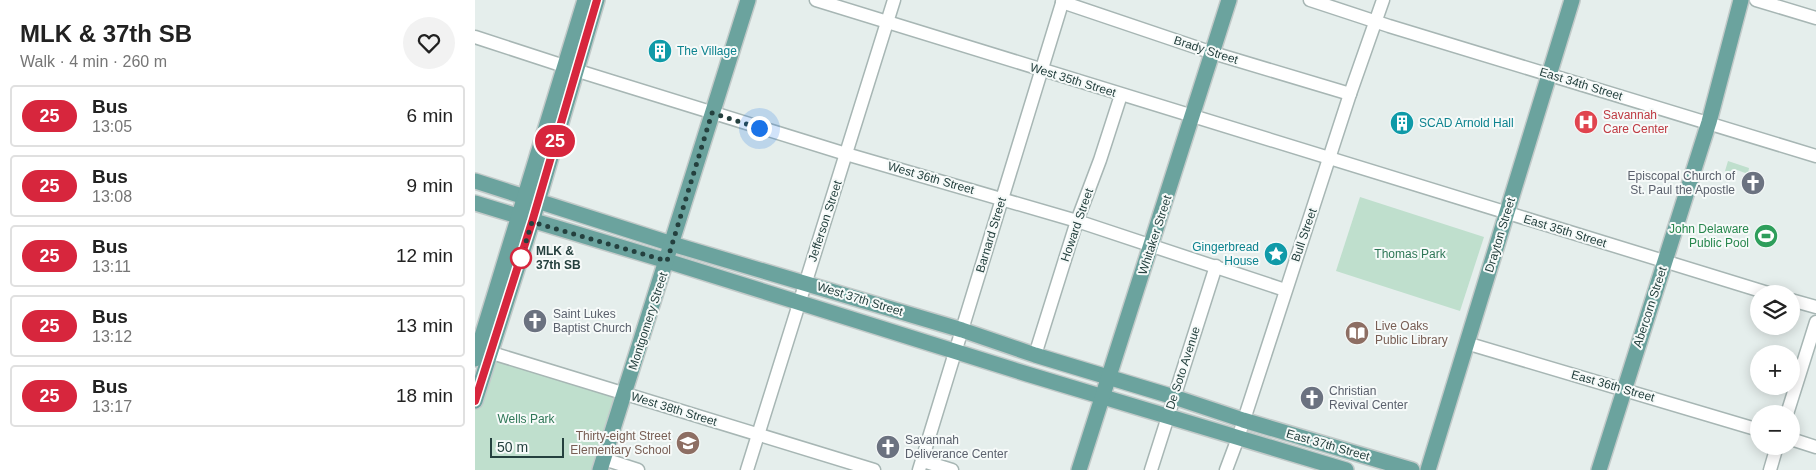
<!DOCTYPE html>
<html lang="en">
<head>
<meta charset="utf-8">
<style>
  :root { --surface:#fff; --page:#f2f2f2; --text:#222; --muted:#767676; --line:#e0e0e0 }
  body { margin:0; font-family:Arial,sans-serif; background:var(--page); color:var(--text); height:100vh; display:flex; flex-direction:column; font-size:19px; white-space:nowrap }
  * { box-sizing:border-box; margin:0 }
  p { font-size:16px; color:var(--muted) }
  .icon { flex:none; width:28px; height:28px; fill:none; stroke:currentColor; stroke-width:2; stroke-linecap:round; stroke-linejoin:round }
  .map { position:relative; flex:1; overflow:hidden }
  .side { display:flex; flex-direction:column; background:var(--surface); width:475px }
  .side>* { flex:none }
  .badge { padding:0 10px; border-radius:16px; font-size:18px; line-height:32px }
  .tools { position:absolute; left:1275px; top:285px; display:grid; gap:10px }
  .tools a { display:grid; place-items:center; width:50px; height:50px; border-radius:50%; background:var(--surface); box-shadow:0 2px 12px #0003; font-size:25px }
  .scale { position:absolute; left:15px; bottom:12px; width:74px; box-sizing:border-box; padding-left:5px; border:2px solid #24403e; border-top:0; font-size:14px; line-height:18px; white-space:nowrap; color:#24403e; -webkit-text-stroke:4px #f6faf9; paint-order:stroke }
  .you { position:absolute; width:25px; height:25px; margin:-12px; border:4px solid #fff; border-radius:50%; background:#1a73e8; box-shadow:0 0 0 8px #1a73e833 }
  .map>.badge { position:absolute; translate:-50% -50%; box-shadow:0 0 0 2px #fff }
  .round { display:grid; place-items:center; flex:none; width:52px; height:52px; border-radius:26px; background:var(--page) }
  .overview { display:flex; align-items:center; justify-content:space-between; height:85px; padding:0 20px }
  h1 { font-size:24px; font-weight:700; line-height:38px }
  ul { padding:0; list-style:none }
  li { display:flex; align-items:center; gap:15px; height:62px; margin:0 10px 8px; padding:0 10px; border:2px solid var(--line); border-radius:5px }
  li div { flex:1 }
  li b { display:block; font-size:19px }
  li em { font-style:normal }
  li .badge { min-width:55px; font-weight:700; text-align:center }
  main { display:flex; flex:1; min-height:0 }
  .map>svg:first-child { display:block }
  .green { fill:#bfdfcd }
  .water { fill:#8fbcd2 }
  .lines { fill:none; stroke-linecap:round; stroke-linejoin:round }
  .minor-casing { stroke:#a7b6b4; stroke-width:15 }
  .major-casing { stroke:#c2cac9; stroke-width:18 }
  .minor { stroke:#fff; stroke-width:12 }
  .major { stroke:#6ba39e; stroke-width:15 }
  .line-casing { stroke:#fff; stroke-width:11 }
  .line { stroke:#d7263d; stroke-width:8 }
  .walk { stroke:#24403e; stroke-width:5; stroke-dasharray:0 9 }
  .stop-dot { fill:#fff; stroke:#d7263d; stroke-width:2.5 }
  .labels { text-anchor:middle; stroke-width:4; stroke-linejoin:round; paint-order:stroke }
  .street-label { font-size:12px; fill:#24403e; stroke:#f6faf9 }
  .culture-label { font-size:12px; fill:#0d838f; stroke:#f6faf9; text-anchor:start }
  .health-label { font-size:12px; fill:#be3a42; stroke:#f6faf9; text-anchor:start }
  .worship-label { font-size:12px; fill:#5b616d; stroke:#f6faf9; text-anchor:start }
  .leisure-label { font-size:12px; fill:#27864d; stroke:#f6faf9; text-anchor:end }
  .stop-label { font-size:12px; font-weight:bold; fill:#24403e; stroke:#f6faf9; text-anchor:start }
  .park-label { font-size:12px; fill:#2f7757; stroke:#f6faf9 }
  .education-label { font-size:12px; fill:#785e54; stroke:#f6faf9; text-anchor:start }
</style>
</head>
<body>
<main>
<section class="side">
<div class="overview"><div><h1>MLK &amp; 37th SB</h1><p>Walk · 4 min · 260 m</p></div><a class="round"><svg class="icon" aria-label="heart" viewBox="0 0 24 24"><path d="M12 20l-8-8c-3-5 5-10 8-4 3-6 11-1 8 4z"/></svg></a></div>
<ul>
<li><span class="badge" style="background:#d7263d;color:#fff">25</span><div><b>Bus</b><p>13:05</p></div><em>6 min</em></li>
<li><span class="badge" style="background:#d7263d;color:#fff">25</span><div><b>Bus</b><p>13:08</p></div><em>9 min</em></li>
<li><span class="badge" style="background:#d7263d;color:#fff">25</span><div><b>Bus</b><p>13:11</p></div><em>12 min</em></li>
<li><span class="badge" style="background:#d7263d;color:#fff">25</span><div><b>Bus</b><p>13:12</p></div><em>13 min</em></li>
<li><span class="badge" style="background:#d7263d;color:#fff">25</span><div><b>Bus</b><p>13:17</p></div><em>18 min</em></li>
</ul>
</section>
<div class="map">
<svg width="1341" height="470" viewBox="0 0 1341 470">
  <rect width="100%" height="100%" fill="#e5eeec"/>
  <!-- green -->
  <g class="green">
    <path d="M1253,161L1274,168L1273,174L1262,170L1260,174L1250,171Z"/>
    <path d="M885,197L1009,237L985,311L861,271Z"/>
    <path d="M9,353L146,395L123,470H0V383Z"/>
  </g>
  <!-- water -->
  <path class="water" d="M1282,228L1303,234L1300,245L1279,238Z"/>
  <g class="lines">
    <!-- minor casing -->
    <g class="minor-casing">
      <g id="minor">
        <path d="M341,0L1296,294"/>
        <path d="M835,0L914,26L1341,156"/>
        <path d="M1281,0L1341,18"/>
        <path d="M587,2L738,53L875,94"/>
        <path d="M0,37L89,66"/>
        <path d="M100,70L371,154L602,221L810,290"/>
        <path d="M1316,300L1341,307"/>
        <path d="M991,343L1284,430"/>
        <path d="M7,350L399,470"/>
        <path d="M560,355L602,221L625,160L646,95"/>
        <path d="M1312,414L1341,322"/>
        <path d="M1316,439L1341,447"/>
        <path d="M129,459L163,470"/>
        <path d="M448,461L477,470"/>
        <path d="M272,470L419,0"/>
        <path d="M444,470L588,0"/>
        <path d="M676,470L741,266"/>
        <path d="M751,470L763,438L875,94L908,0"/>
        <path d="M1295,470L1302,446"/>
      </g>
    </g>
    <!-- major casing -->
    <g class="major-casing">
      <g id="major">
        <path d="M0,181L197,244L487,330L560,355L699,397L768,420L937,470"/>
        <path d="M0,203L192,261L552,374L871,470"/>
        <path d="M0,359L110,0"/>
        <path d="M0,401L57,222L122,0"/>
        <path d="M125,470L273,0"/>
        <path d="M604,470L754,0"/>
        <path d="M953,470L1097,0"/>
        <path d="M1124,470L1234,122L1266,0"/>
      </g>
    </g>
    <!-- minor -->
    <use href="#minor" class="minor"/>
    <!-- major -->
    <use href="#major" class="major"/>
  </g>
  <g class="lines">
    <!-- line casing -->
    <g class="line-casing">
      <path id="line" d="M0,401L57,222L122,0"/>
    </g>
    <!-- line -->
    <use href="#line" class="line"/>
    <!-- walk -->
    <path class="walk" d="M46,258L57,222L192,261L237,113L284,128"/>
  </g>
  <!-- icons -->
  <defs>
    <g id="building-disc" transform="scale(1.25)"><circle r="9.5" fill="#0f9aa8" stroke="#f6faf9"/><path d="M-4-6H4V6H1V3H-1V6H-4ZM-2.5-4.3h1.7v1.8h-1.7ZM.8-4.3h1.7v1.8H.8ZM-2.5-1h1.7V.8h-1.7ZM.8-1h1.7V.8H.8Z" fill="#fff"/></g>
    <g id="hospital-disc" transform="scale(1.25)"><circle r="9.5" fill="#e0444e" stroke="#f6faf9"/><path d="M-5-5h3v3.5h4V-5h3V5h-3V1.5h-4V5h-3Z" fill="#fff"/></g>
    <g id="church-disc" transform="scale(1.25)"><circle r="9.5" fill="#6b7280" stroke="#f6faf9"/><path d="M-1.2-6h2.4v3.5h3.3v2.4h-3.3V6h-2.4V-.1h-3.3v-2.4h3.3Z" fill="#fff"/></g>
    <g id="stadium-disc" transform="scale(1.25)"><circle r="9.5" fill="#2e9e5b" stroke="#f6faf9"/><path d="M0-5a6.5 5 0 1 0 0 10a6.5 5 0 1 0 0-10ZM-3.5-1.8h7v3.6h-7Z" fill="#fff"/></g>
    <g id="sight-disc" transform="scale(1.25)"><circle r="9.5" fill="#0f9aa8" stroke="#f6faf9"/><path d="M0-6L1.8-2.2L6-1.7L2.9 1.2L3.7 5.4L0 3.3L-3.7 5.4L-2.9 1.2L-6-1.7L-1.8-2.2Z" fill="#fff"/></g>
    <g id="library-disc" transform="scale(1.25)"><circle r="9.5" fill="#8d6e63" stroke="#f6faf9"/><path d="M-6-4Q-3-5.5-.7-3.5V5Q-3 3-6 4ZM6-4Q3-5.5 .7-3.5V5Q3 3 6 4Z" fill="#fff"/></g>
    <g id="school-disc" transform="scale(1.25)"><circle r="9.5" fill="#8d6e63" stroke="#f6faf9"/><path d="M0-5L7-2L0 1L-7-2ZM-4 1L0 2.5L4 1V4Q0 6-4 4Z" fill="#fff"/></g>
  </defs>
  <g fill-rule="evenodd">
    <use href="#building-disc" x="185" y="51"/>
    <use href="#hospital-disc" x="1111" y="122"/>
    <use href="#building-disc" x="927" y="123"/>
    <use href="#church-disc" x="1278" y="183"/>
    <use href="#stadium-disc" x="1291" y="236"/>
    <use href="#sight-disc" x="801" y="254"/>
    <use href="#church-disc" x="60" y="321"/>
    <use href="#library-disc" x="882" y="333"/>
    <use href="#church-disc" x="837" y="398"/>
    <use href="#school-disc" x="213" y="443"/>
    <use href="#church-disc" x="413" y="447"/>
  </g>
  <!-- markers -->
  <circle class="stop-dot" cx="46" cy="258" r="10"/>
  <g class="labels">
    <!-- street labels -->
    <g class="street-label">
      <text transform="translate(731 50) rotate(18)" y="4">Brady Street</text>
      <text transform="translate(598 80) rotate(17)" y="4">West 35th Street</text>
      <text transform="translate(1106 84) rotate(17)" y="4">East 34th Street</text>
      <text transform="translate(456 178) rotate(16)" y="4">West 36th Street</text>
      <text transform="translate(350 221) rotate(-72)" y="4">Jefferson Street</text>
      <text transform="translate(602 225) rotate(-71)" y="4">Howard Street</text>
      <text transform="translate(1090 231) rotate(17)" y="4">East 35th Street</text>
      <text transform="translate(516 235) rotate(-73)" y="4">Barnard Street</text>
      <text transform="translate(680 235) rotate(-72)" y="4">Whitaker Street</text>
      <text transform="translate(829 235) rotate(-71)" y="4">Bull Street</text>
      <text transform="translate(1025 235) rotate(-73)" y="4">Drayton Street</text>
      <text transform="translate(385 299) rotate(17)" y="4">West 37th Street</text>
      <text transform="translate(1175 307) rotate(-72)" y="4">Abercorn Street</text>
      <text transform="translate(173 321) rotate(-72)" y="4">Montgomery Street</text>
      <text transform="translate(708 368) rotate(-72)" y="4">De Soto Avenue</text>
      <text transform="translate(1138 386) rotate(16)" y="4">East 36th Street</text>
      <text transform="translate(199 409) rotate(17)" y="4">West 38th Street</text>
      <text transform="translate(853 445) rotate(16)" y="4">East 37th Street</text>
    </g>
    <!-- culture labels -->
    <g class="culture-label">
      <text x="202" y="55">The Village</text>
      <text x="944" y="127">SCAD Arnold Hall</text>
      <text x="784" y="251" text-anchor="end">Gingerbread<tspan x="784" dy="14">House</tspan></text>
    </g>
    <!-- health labels -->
    <g class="health-label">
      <text x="1128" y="119">Savannah<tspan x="1128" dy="14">Care Center</tspan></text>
    </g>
    <!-- worship labels -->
    <g class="worship-label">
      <text x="1260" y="180" text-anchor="end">Episcopal Church of<tspan x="1260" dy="14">St. Paul the Apostle</tspan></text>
      <text x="78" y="318">Saint Lukes<tspan x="78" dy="14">Baptist Church</tspan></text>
      <text x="854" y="395">Christian<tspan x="854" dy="14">Revival Center</tspan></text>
      <text x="430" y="444">Savannah<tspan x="430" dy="14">Deliverance Center</tspan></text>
    </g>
    <!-- leisure labels -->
    <g class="leisure-label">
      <text x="1274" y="233">John Delaware<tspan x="1274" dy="14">Public Pool</tspan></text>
    </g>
    <!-- stop labels -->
    <g class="stop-label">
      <text x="61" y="255">MLK &amp;<tspan x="61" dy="14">37th SB</tspan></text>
    </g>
    <!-- park labels -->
    <g class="park-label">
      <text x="935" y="258">Thomas Park</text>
      <text x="51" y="423">Wells Park</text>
    </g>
    <!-- education labels -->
    <g class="education-label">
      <text x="900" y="330">Live Oaks<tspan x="900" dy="14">Public Library</tspan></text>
      <text x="196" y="440" text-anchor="end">Thirty-eight Street<tspan x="196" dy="14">Elementary School</tspan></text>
    </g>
  </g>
</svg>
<div class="tools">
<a><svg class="icon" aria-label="layers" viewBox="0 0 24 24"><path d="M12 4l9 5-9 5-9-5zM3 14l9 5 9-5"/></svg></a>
<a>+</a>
<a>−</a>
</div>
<div class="scale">50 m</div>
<div class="you" style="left:284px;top:128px"></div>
<b class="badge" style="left:80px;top:141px;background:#d7263d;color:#fff">25</b>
</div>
</main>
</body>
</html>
